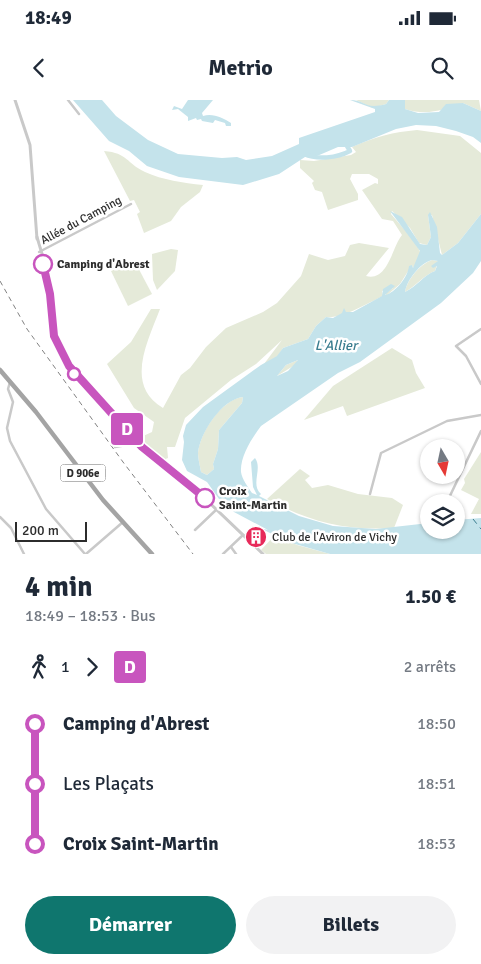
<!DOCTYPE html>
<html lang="fr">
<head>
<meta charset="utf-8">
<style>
  :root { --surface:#fff; --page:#f2f2f3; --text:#1f2937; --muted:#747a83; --accent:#0f766e }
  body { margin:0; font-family:Signika,sans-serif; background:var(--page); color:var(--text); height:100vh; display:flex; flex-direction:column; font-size:19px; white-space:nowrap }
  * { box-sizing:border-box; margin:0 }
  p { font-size:16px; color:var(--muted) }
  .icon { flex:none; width:28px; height:28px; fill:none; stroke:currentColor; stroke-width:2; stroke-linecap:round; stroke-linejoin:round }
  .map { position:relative; height:454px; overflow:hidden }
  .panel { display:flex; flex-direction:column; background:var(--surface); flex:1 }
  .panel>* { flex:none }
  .badge { padding:0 10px; border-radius:4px; font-size:18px; line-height:32px }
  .needle { width:32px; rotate:171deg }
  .controls { position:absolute; left:420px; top:339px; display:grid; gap:10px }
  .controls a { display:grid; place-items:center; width:45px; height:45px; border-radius:50%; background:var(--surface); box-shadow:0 1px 4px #0004; font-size:25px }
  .scale { position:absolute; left:15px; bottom:12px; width:72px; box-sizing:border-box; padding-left:5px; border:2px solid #2c2c2c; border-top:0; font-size:14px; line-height:18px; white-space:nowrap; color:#2c2c2c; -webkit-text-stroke:4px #fff; paint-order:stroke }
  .map>.badge { position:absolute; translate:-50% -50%; box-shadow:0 0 0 2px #fff }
  .legs { display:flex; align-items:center; gap:8px; height:55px; padding:0 25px; font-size:16px }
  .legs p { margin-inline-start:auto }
  .head { display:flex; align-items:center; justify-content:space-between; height:85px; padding:0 25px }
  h1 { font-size:28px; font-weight:700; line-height:38px }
  .action { display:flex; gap:10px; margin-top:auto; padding:10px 25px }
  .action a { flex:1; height:58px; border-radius:30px; background:var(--accent); color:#fff; font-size:20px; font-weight:700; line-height:58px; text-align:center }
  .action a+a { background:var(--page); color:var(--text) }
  ul { padding:0 25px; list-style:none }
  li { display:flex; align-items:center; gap:18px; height:60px; font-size:19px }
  li i { display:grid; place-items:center; width:8px; height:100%; margin:0 6px; background:currentColor }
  li i::after { content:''; width:12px; height:12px; margin:-6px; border:4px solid; border-radius:50%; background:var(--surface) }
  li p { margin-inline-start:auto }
  li:first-child i { background:linear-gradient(#0000 50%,currentColor 0) }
  li:last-child i { background:linear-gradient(currentColor 50%,#0000 0) }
  .status { display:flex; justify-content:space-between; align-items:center; height:35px; padding:0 25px; background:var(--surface); direction:ltr }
  .status svg { height:14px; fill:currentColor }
  header { display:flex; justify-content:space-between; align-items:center; height:65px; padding:0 25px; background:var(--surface); font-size:22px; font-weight:700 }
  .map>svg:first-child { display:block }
  .green { fill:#e5ead9 }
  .water { fill:#c4e3eb; fill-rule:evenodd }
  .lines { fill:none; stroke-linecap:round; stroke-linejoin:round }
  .river { stroke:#c4e3eb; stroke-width:4.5 }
  .ferry { stroke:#3a7d8f; stroke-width:1; stroke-dasharray:6 5; stroke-linecap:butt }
  .minor { stroke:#c9c9c9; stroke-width:2.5 }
  .tertiary { stroke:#c9c9c9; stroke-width:3 }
  .primary { stroke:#a4a4a4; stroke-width:4.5 }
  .rail { stroke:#818181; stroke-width:1; stroke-dasharray:5 4; stroke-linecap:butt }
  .line-1-casing { stroke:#fff; stroke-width:11 }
  .line-1 { stroke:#c855be; stroke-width:8 }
  .stop-1-dot { fill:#fff; stroke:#c855be; stroke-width:2.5 }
  .labels { text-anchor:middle; stroke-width:5; stroke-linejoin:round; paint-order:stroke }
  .shield { fill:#fff; stroke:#6b6b6b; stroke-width:1 }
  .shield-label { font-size:11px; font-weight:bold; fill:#2c2c2c }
  .street-label { font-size:12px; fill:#2c2c2c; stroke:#fff }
  .stop-label { font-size:12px; font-weight:bold; fill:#2c2c2c; stroke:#fff; text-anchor:start }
  .poi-label { font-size:12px; fill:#2c2c2c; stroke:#fff; text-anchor:start }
  .water-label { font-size:14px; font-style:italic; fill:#3a7d8f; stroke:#fff }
</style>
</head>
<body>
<div class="status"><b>18:49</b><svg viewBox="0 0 49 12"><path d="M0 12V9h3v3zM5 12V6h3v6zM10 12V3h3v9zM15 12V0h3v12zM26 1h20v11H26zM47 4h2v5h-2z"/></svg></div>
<header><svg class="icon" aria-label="back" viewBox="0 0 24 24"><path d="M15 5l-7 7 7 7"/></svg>Metrio<svg class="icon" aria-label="search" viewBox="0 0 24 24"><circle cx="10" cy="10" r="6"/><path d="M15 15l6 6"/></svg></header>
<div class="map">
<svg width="481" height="454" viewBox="0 0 481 454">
  <rect width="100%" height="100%" fill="#fff"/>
  <!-- green -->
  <g class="green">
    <path d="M356,0H389L386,4L373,8Z"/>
    <path d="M405,0H479L481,11L463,3C443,10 427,16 405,9Z"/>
    <path d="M417,30L460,36L481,53V114L458,143L442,155L432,115H428L431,137L427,145L419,143L410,128L392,111L391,114L416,143L421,154L413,168L412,165L400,184L386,196V193L393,188L382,191L383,196C368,203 342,219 326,217L316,226L308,239L283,248L278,256L264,264L282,240L256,264L231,280L185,318L175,347H167L168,358L163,360L157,353L143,346L141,337L152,332L154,322L134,308L107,264L131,242L151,209H160C148,241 124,285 163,308L181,275L190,268L206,247L226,228L263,212L277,203L301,176L309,154L328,160L345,156L350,145L359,143L389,148L366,176C388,182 392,147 402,135L393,121L382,119L362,90L375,83L378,84V79L369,74H352L350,79L358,94V100L328,110L322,92L315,90L312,83L314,81L300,68V60L314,61L351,55L356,52L352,47C374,37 394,32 417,30Z"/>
    <path d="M104,51C128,53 126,63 145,72C163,80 183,83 203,85L200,92L181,107L171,121L144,133L137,114L140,112L134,100L130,101Z"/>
    <path d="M171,149L178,150L175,171L157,190L153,180L152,154Z"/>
    <path d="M134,160L152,194L128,206L111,171Z"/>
    <path d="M432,160L438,161L435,171C424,175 416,186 405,192C407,180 420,164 432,160Z"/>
    <path d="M392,248L412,260L416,273L425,288L347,316L343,306L304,320L333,286Z"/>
    <path d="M298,260L295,265L277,276L286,265Z"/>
    <path d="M243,297L242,303L219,330L218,349L213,364L214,369L207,375L201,372C200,366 198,359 198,353C200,332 222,299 243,297Z"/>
    <path d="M481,352V414H471L479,399L461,390L465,383L464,379Z"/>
    <path d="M300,369L310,376L305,380L312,388L328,385L358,394L392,398L403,405L394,428C345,431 310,422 267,399Z"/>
    <path d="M275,435L297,445L330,454H266L261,450Z"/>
  </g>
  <!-- water -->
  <g class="water">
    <path d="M73,0H102L116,16L148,40L178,54L222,58L237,57L246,60L272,56L299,44V38L375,12V9L350,0C366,0 364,10 386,4L389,0H405V9L418,13L439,12L446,4L463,3L481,11V43L473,37L456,31L436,26L416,25L396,29L352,47H338L317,56L305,57L279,74L243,85L179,77L147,66L129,51L109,41Z"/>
    <path d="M188,0H213L202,13L203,16C213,13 223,18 231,23V26H226L225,23L215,20L213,23L202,21L201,19L197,20L196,18L188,21V17L178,9L172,10L174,6L182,9Z"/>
    <path d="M390,111L402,117L420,144L427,145L431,137L428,115L430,112L437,127L440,153L442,155L458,143L481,114V161L473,173L441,203L360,262L338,273L261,326C252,338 240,356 241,372C242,379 248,387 252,393L257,395L253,387L251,362L255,358C263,369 250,384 261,394L259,396L299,416L333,426L376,429L429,423V430H456V420L481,418V454H330L288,442L260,428L268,430L234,412L219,399L207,382L187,371L182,360L184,342L183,336L186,325L203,307L261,265L277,256L283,248L308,239L316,226L326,217L333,218L342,213L344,208L346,212H353L382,196L383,189L391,184L395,186L385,195C395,193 408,177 409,166L412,165L413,168L420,151ZM432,160L438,161L431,166L433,168L437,166L435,171C424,175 416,187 405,192C407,180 420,163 432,160ZM298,260L288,271L277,276L286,265ZM243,297L242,303L219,330L218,349L213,364L214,369L207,375L201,372C200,366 198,359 198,353C200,333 222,299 243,297Z"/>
  </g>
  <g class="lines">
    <!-- river -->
    <path class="river" d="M304,54C317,60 337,58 350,51L347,46L349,43"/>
    <!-- ferry -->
    <path class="ferry" d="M473,419L481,429"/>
    <!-- minor -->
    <g class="minor">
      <path d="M68,0L79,14"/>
      <path d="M39,152L131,104"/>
      <path d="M481,229L456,246L466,256L481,284"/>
      <path d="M10,282L8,289L13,302L7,328L10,341L46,409L85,454"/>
      <path d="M115,347L138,343"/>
      <path d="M370,394L381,353L447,321L481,315"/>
      <path d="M447,402L481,331"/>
      <path d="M0,417L11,428L24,454"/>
      <path d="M195,430L217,409"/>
      <path d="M231,447L236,454"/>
      <path d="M86,454L123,422"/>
      <path d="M223,454L243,435"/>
    </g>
    <!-- tertiary -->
    <g class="tertiary">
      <path d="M15,0L30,45L37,139"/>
      <path d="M37,137L48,174L54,236L69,267L142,347L196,390L263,454"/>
    </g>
    <!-- primary -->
    <path class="primary" d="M0,270L36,312L103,400L152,454"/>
    <!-- rail -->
    <path class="rail" d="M0,181L27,229L123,362L193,454"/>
  </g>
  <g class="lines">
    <!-- line-1 casing -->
    <g class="line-1-casing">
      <path id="line-1" d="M43,164L50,194L54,236L69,266L142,347L205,398"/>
    </g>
    <!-- line-1 -->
    <use href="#line-1" class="line-1"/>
  </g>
  <!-- icons -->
  <defs>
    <g id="building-disc" transform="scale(1.125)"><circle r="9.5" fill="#e72a5a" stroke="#fff"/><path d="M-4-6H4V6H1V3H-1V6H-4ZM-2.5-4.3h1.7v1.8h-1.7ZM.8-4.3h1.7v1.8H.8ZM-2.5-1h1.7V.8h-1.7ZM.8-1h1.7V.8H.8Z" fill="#fff"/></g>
  </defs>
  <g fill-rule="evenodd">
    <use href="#building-disc" x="256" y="437"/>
  </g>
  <!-- markers -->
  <g class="stop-1-dot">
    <circle cx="43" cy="164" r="9"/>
    <circle cx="74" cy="274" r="6"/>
    <circle cx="205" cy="398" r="9"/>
  </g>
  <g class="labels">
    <!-- shield labels -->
    <rect class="shield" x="60.5" y="364.5" width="45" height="17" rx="4"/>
    <g class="shield-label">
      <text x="83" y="377">D 906e</text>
    </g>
    <!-- street labels -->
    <g class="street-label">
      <text transform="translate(81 120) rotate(-28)" y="4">Allée du Camping</text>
    </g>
    <!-- stop labels -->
    <g class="stop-label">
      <text x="57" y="168">Camping d'Abrest</text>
      <text x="219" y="395">Croix<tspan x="219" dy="14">Saint-Martin</tspan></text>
    </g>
    <!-- poi labels -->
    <g class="poi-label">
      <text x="272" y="441">Club de l'Aviron de Vichy</text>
    </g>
    <!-- water labels -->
    <g class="water-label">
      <text x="336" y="250">L'Allier</text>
    </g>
  </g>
</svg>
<div class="controls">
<a><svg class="needle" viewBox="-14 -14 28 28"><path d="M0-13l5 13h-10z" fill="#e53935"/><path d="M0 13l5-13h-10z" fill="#747a83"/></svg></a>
<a><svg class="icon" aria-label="layers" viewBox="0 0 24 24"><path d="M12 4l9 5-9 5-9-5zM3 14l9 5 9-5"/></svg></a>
</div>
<div class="scale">200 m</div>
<b class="badge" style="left:127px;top:329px;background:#c855be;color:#fff">D</b>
</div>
<section class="panel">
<div class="head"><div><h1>4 min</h1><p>18:49 – 18:53 · Bus</p></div><b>1.50 €</b></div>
<div class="legs"><svg class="icon" aria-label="walk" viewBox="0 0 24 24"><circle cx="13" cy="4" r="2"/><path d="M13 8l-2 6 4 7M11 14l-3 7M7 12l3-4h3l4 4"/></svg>1<svg class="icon" aria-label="forward" viewBox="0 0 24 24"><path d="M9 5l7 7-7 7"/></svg><b class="badge" style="background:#c855be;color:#fff">D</b><p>2 arrêts</p></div>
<ul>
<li><i style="color:#c855be"></i><b>Camping d'Abrest</b><p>18:50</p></li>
<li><i style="color:#c855be"></i><span>Les Plaçats</span><p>18:51</p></li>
<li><i style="color:#c855be"></i><b>Croix Saint-Martin</b><p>18:53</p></li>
</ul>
<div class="action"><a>Démarrer</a><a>Billets</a></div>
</section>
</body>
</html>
